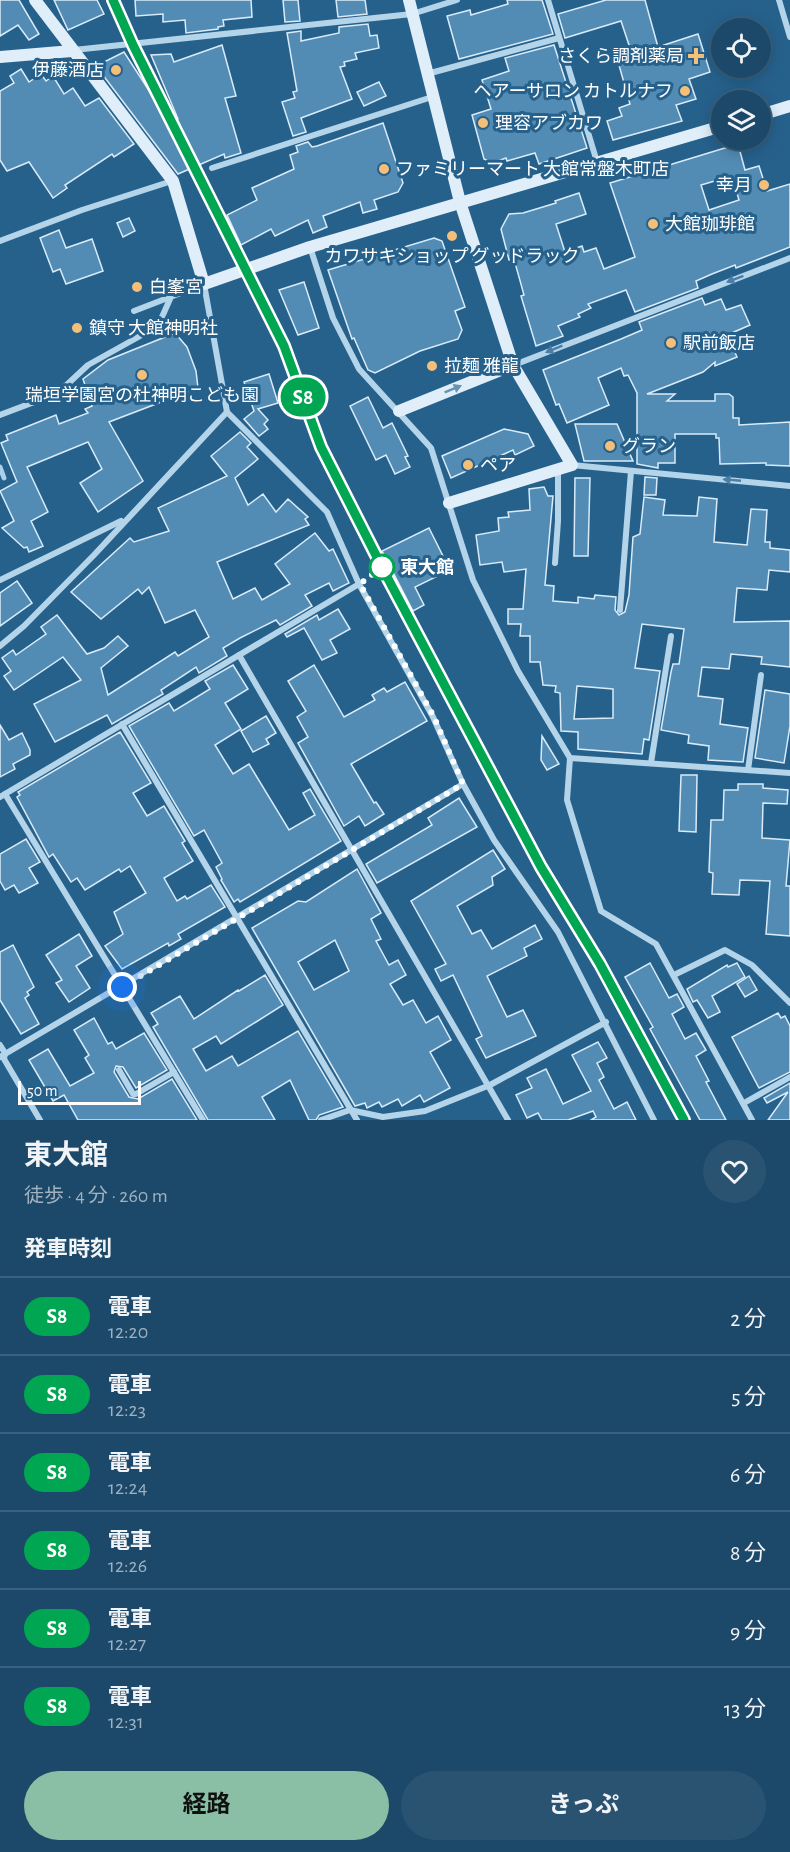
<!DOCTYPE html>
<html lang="ja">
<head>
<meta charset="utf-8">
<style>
  :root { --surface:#1c4969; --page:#295371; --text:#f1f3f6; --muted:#a0b2c0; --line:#3a617d; --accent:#8abfa5 }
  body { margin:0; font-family:"Alegreya Sans","Noto Sans JP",sans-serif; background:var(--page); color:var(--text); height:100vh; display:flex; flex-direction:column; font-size:22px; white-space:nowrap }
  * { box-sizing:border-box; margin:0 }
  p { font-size:20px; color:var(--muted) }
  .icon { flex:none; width:33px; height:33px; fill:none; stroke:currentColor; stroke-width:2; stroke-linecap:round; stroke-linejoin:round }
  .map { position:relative; height:1120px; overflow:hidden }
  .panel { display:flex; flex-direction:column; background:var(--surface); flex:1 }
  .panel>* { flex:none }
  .badge { padding:0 12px; border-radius:20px; font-size:21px; line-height:39px }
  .fabs { position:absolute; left:711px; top:18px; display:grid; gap:12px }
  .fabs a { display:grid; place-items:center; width:60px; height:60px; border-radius:50%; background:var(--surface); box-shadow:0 3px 15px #0003,0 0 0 2px var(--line); font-size:30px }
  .scale { position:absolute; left:18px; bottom:15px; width:123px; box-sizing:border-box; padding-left:6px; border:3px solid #fff; border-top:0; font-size:16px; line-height:21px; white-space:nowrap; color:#fff; -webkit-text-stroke:4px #26618c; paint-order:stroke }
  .you { position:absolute; width:30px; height:30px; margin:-15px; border:4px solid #fff; border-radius:50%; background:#1a73e8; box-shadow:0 0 0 9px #1a73e833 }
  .map>.badge { position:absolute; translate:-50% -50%; box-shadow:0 0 0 3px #fff }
  h2 { padding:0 24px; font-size:22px; line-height:54px }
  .round { display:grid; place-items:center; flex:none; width:63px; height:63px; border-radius:32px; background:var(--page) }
  .head { display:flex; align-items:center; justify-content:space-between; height:102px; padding:0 24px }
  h1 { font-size:28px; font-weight:700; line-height:45px }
  .cta { display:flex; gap:12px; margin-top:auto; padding:12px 24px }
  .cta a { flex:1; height:69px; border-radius:36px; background:var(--accent); color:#111; font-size:24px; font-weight:700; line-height:69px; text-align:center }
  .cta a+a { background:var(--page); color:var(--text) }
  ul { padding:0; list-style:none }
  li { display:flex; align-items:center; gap:18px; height:78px; padding:0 24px; border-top:2px solid var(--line) }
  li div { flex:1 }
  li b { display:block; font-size:22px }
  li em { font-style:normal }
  li .badge { min-width:66px; font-weight:700; text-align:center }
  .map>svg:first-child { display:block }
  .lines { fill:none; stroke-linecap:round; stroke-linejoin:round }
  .stream { stroke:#a9d1eb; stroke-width:5 }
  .building { fill:#528cb4; stroke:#d9ebf8; stroke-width:1.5; fill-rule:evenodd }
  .street { stroke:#b4d4ea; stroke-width:6 }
  .secondary { stroke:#dfeef8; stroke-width:12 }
  .rail { stroke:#fff; stroke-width:4.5; stroke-dasharray:10 4.5; stroke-linecap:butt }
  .oneway { fill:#4a7ea4 }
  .oneway2 { fill:#6792b2 }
  .line-casing { stroke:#fff; stroke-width:14 }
  .line { stroke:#00a651; stroke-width:9 }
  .walk { stroke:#fff; stroke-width:6; stroke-dasharray:0 10.8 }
  .poi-dot { fill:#f3bf79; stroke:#26618c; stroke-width:2 }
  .stop-dot { fill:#fff; stroke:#00a651; stroke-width:3 }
  .labels { text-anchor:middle; stroke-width:6; stroke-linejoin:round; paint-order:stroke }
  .poi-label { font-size:18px; fill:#fff; stroke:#26618c; text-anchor:start }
  .stop-label { font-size:18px; font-weight:bold; fill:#fff; stroke:#26618c; text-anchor:start }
</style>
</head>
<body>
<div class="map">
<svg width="790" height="1120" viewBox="0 0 790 1120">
  <rect width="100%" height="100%" fill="#26618c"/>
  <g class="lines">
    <!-- stream -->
    <path class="stream" d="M0,467L4,478"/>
  </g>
  <!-- building -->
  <g class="building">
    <path d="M0,0H19L39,34L29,40L18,25L0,36Z"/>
    <path d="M54,0H97L104,14L68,30Z"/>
    <path d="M135,0H251L252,17L223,20L224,26L218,27V29L186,33L185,20L163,22V14L136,16Z"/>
    <path d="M283,0H298L300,21L285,22Z"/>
    <path d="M336,0H365L367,14L338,17Z"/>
    <path d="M507,0H542L553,34L459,59L447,16L470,10L471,15L508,4Z"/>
    <path d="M606,0H645L658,47L698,34L710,72L689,79L696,99L676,105L682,121L613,140L607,121L622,116L619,108L630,104L617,58L632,54L621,21L565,38L558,14Z"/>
    <path d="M368,24L370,36L377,35L379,48L355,53L357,59L344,62L345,66L340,67L352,99L301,118L306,132L293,136L282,102L295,98L293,92L297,91L287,33L301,31V41L339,33V27Z"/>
    <path d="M222,45L236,96L225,98L241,153L225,158L224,154L178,174L96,66L124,52L170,123L178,119L151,55L171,54L174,62Z"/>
    <path d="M554,45L587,148L539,164L535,153L507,161L506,158L492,163L484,159L472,115L491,109L482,80L509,71L505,58Z"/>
    <path d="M21,69L29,82L41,74L46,81L53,76L64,94L73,88L85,106L99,98L134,144L114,157L112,154L65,185L67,188L53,198L29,162L7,171L0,160V91L14,83L10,76Z"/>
    <path d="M379,82L386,96L364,106L357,92Z"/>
    <path d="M383,123L403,183L398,192L374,200L377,209L363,213L360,202L323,216L327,227L313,233L308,220L275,236L271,229L241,245L227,215L257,200L252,188L294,169L290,155L298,152L296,146L308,142L312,147L317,146Z"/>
    <path d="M738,144L745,170L759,166L767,191L790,184V247L736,268L735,265L712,274L696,281L698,288L635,312L626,290L588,304L591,308L578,314L580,317L558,326L563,336L536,346L521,296L524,295L514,259L509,260L501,229L509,214L523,213L556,203L555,201L579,193L586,214L556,224L565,252L582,246L584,252L596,248L604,269L635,257L610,183ZM732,176L739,200L709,210L701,185Z"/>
    <path d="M129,218L135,231L123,237L117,223Z"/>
    <path d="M59,230L66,248L92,239L103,271L66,284L60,269L53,272L40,238Z"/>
    <path d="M434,238L442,241L465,307L455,311L462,330L458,339L420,351L375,373L368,370L354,338L352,339L328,270Z"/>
    <path d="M304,282L319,328L298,335L279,290Z"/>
    <path d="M702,298L705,305L721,299L726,310L741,305L750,325L734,332L740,346L733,348L737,357L715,366V362L703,372L647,394H675L667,401H715V394H729L733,397V418H739V425L790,422V466L766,465V463L720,464L719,438H716V434H675V463H658V468L637,464V393L628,375L624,376L621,368L598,378L609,405L567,423L559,404L556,405L543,370L621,339L642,330L639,322Z"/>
    <path d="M175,333L187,347L196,371L198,388L109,422L143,481L98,512L80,483L102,469L88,442L27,467L48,512L31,521L43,546L29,552L27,547L24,548L2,528L14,521L0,491L17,482L1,443L8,440L6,435L56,415L59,424L88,413L85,409L92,406L83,379L108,360Z"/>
    <path d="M269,374L278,403L258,409L268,420L264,424L268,429L259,436L244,419L254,411L244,382Z"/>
    <path d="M368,397L383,428L392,423L408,456L405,457L410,467L395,474L386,455L376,460L350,406Z"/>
    <path d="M575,424H617L633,461H584Z"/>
    <path d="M504,429L528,434L534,446L515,455L513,450L451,478L442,456Z"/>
    <path d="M240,432L251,443L247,447L258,459L235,478L248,505L263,494L276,512L288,499L308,517L305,519L309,525L217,562L233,599L255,588L262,600L290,584L275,564L315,533L329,551L333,549L349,583L333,591L329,583L305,595L312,606L280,625L276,620L240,638L223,648L227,656L199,673L196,667L161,690L163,694L112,724L107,715L55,742L34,704L81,680L63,657L14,690L4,676L11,671L2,658L13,650L16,655L46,634L41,627L57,615L87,654L104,648L118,636L128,646L101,668L108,695L175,652L178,656L209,637L195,610L165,623L149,587L142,594L138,589L101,619L71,592L130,538L134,542L169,531L158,508L227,476L211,456Z"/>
    <path d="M645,477L657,478L656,495H644Z"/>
    <path d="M575,478H590L588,556H574Z"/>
    <path d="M544,487L548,496H553L545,585L554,586L553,601L578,603V597L594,599L595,595L616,597L615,610L619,615L625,612L629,595L633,537L640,534L644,497L665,500L663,515L697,516L699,497L717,499L714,542L747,545L751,509L767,510L765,542H770V548L790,550V572L769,570L767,590L737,588L734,622L790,621V667L761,664L762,657L731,654L729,669L702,667L698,696L723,699L720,724L748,728L743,762L708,760L709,746L688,743L689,735L661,730L671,672L673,664H679L684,629L642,624L635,668L660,671L649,740L644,739L642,754L578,749V732L561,731L560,693L555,692L556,686L543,685L540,662H530V636H520L521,624H508V609H523L526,569L504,572L502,562L480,565L476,535L499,531L498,518L509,517L508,512L530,510L529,489ZM577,686L613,689V718L574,719Z"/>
    <path d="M429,528L450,570L415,587L424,605L413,611L382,551Z"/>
    <path d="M17,581L32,603L0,626V593Z"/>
    <path d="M338,609L350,629L330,640L337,653L322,660L304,628L287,637L285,634L317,615L319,620Z"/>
    <path d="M233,665L248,689L225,703L241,729L215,745L233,774L249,764L289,830L315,815L303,793L310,789L341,841L240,902L238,899L234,902L221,880L222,879L216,867L222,863L204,830L194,836L129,726L169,703L174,711L210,689L205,681Z"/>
    <path d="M314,665L344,717L375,700L372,695L384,688L387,692L405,682L427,721L351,764L374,803L376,802L384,814L365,826L359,816L344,826L298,743L308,737L297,717L306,711L288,681Z"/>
    <path d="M765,690L790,694V726L784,763L755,758Z"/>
    <path d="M266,716L276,733L266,739L269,744L253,752L241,731Z"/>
    <path d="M0,725L9,740L22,733L30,750V755L13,764L15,769L0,777Z"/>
    <path d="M120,732L151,783L133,793L147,816L164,806L185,841L182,843L193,861L164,878L177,901L185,896L187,899L211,885L225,907L178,934L181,939L169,946L168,943L122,969L105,946L123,934L114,912L146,893L130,866L121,872L119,869L85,890L77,878L71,882L53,854L49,857L17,797L20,795L18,792Z"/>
    <path d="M542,736L559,764L547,770L541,760Z"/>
    <path d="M681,775H697L696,832L679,831Z"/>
    <path d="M738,784H763V788L788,790L787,804L763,803L762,838L790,840L786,886H790V936L766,934L770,881L740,880L739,895L712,894L713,873L709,872L711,820H723L724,790H738Z"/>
    <path d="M459,798L477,827L377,883L366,864L432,825L428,818Z"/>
    <path d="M26,839L40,862L29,868L38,883L19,893L14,885L5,890L0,881V854Z"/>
    <path d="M493,850L505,869L492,877L493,885L457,906L472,934L481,930L492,949L535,925L542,939L524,948L527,956L487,976L507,1017L523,1010L536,1036L486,1058L476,1039L482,1036L453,975L441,981L435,969L446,964L411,901Z"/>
    <path d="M357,869L381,913L371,919L381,939L376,941L389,965L398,960L406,975L390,984L403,1005L413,1000L426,1023L438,1016L451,1040L430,1052L450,1088L424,1102L420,1095L402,1106L398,1099L382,1107L379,1102L367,1108L365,1103L355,1106L252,928L298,901L306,902ZM335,940L349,971L314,990L298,962Z"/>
    <path d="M79,934L92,956L76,966L90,988L69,1002L56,983L62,980L46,955Z"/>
    <path d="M13,945L34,987L27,992L29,995L25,998L39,1024L21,1034L0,1000V952Z"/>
    <path d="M650,963L669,998L677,994L684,1007L672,1014L685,1039L696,1033L706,1050L696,1056L709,1081L706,1082L726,1120H700L650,1029L653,1027L625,977Z"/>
    <path d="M737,963L745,977L712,996L720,1012L708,1018L697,1000L693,1002L687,989L727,965L728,967Z"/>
    <path d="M265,975L283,1005L221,1044L216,1036L193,1049L206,1071L232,1056L238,1066L298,1031L343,1107L319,1115L316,1120H309L290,1080L262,1097L275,1120H208L153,1027L158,1024L151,1013L180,996L194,1019L238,990L239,991Z"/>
    <path d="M749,976L757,990L745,997L737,984Z"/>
    <path d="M778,1013L781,1018L785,1016L790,1026V1072L759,1088L732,1037Z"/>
    <path d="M94,1018L108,1044L112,1042L116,1049L144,1033L167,1070L136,1088L123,1067L116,1066L114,1072L129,1097L138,1099L172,1079L197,1120H78L64,1095L53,1101L29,1060L48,1049L70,1086L94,1073L85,1058L89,1055L74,1030Z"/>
    <path d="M598,1042L607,1058L597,1063L604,1077L599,1080L614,1109L627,1102L636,1120H591L596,1117L593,1111L568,1120H542L538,1113L527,1118L516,1095L532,1088L527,1078L546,1069L563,1104L591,1091L572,1055Z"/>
    <path d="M790,1083V1120H768L788,1092L767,1103L764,1098Z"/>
  </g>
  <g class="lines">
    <!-- street -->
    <g class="street">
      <path d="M548,0L597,162"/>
      <path d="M779,0L790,37"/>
      <path d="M74,50L412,14L457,0"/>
      <path d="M427,74L559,38"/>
      <path d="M212,168L432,97"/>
      <path d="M0,241L82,210L172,181"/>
      <path d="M310,247L333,318L359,369L431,448L473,580L518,671L570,758L790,773"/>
      <path d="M134,311L204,284L227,412L327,512L359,584L433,717L463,784L494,840L558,932L654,1120"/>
      <path d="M514,365L790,258"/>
      <path d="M0,415L58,393L88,365L158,326L170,299"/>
      <path d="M572,465L790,486"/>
      <path d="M555,563L558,521V470"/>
      <path d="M0,580L121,521"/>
      <path d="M620,610L631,471"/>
      <path d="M0,646L24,626L94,555L227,412"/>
      <path d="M239,655L508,1120"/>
      <path d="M122,724L357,1120"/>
      <path d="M570,758L567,800L601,911L656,944L752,1120"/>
      <path d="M651,763L671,636"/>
      <path d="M748,770L761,675"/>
      <path d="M5,794L203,1120"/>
      <path d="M0,797L359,584"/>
      <path d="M674,975L725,950L752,965L790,1003"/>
      <path d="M0,1045L5,1053L4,1059L40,1120"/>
      <path d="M0,1057L463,784"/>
      <path d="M119,1070L133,1094H136L174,1072"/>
      <path d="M744,1103L790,1077"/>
      <path d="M321,1120L350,1110L383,1117L425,1111L490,1085L606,1022"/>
    </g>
    <!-- secondary -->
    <g class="secondary">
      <path d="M35,0L173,181L204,284L310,247L722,126"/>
      <path d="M409,0L460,202L513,365L572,465L449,503"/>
      <path d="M0,57L72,51"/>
      <path d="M760,115L790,106"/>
      <path d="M399,411L513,365"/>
    </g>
    <!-- rail -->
    <path class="rail" d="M113,0L133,45L284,346L321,447L385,573L541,867L600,964L684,1120"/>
  </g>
  <!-- one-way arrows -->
  <defs><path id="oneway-solid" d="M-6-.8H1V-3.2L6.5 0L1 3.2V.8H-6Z" transform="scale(1.5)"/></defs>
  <g class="oneway">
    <use href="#oneway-solid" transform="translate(735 279) rotate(159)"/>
    <use href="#oneway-solid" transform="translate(554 349) rotate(158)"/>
    <use href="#oneway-solid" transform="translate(732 480) rotate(-175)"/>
  </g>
  <use class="oneway2" href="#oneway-solid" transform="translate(453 389) rotate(-22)"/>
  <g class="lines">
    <!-- line casing -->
    <g class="line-casing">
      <path id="line" d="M113,0L133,45L284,346L321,447L385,573L541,867L600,964L684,1120"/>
    </g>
    <!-- line -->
    <use href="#line" class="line"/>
    <!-- walk -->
    <path class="walk" d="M122,987L463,784L434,717L360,584L382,567"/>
  </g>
  <!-- markers -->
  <g class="poi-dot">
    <path d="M693 47h6v6h6v6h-6v6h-6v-6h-6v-6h6z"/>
    <circle cx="116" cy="70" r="6"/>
    <circle cx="685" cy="91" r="6"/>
    <circle cx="483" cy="123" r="6"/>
    <circle cx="384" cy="169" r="6"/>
    <circle cx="764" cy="185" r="6"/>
    <circle cx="653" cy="224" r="6"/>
    <circle cx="452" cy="236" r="6"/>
    <circle cx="137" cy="287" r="6"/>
    <circle cx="77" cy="328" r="6"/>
    <circle cx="671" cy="343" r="6"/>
    <circle cx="432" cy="366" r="6"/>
    <circle cx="142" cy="375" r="6"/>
    <circle cx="610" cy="446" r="6"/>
    <circle cx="468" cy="465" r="6"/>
  </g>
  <circle class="stop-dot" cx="382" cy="567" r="12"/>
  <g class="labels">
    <!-- poi labels -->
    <g class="poi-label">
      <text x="684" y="62" text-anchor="end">さくら調剤薬局</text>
      <text x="104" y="76" text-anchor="end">伊藤酒店</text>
      <text x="673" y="97" text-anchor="end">ヘアーサロン カトルナフ</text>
      <text x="495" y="129">理容アブカワ</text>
      <text x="396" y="175">ファミリーマート 大館常盤木町店</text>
      <text x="752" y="191" text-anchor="end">幸月</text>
      <text x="665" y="230">大館珈琲館</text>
      <text x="452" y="262" text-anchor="middle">カワサキショップ グッドラック</text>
      <text x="149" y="293">白峯宮</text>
      <text x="89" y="334">鎮守 大館神明社</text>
      <text x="683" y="349">駅前飯店</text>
      <text x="444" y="372">拉麺 雅龍</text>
      <text x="142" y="401" text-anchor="middle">瑞垣学園宮の杜神明こども園</text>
      <text x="622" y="452">グラン</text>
      <text x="480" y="471">ペア</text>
    </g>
    <!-- stop labels -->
    <g class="stop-label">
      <text x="400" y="573">東大館</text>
    </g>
  </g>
</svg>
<div class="fabs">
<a><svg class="icon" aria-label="locate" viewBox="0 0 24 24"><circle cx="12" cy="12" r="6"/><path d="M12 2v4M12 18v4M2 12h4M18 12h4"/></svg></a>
<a><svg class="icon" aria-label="layers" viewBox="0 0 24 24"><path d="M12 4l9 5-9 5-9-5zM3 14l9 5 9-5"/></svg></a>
</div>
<div class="scale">50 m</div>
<div class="you" style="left:122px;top:987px"></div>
<b class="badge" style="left:303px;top:397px;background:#00a651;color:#fff">S8</b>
</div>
<section class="panel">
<div class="head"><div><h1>東大館</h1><p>徒歩 · 4 分 · 260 m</p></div><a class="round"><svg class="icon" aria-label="heart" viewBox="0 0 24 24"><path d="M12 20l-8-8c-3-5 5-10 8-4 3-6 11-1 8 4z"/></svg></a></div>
<h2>発車時刻</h2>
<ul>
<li><span class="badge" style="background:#00a651;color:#fff">S8</span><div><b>電車</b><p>12:20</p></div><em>2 分</em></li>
<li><span class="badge" style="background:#00a651;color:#fff">S8</span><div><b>電車</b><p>12:23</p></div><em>5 分</em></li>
<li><span class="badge" style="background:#00a651;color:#fff">S8</span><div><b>電車</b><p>12:24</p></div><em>6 分</em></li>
<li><span class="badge" style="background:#00a651;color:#fff">S8</span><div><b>電車</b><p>12:26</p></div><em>8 分</em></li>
<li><span class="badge" style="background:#00a651;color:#fff">S8</span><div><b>電車</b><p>12:27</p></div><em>9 分</em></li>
<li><span class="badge" style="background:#00a651;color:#fff">S8</span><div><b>電車</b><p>12:31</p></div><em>13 分</em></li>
</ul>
<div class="cta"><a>経路</a><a>きっぷ</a></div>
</section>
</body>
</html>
